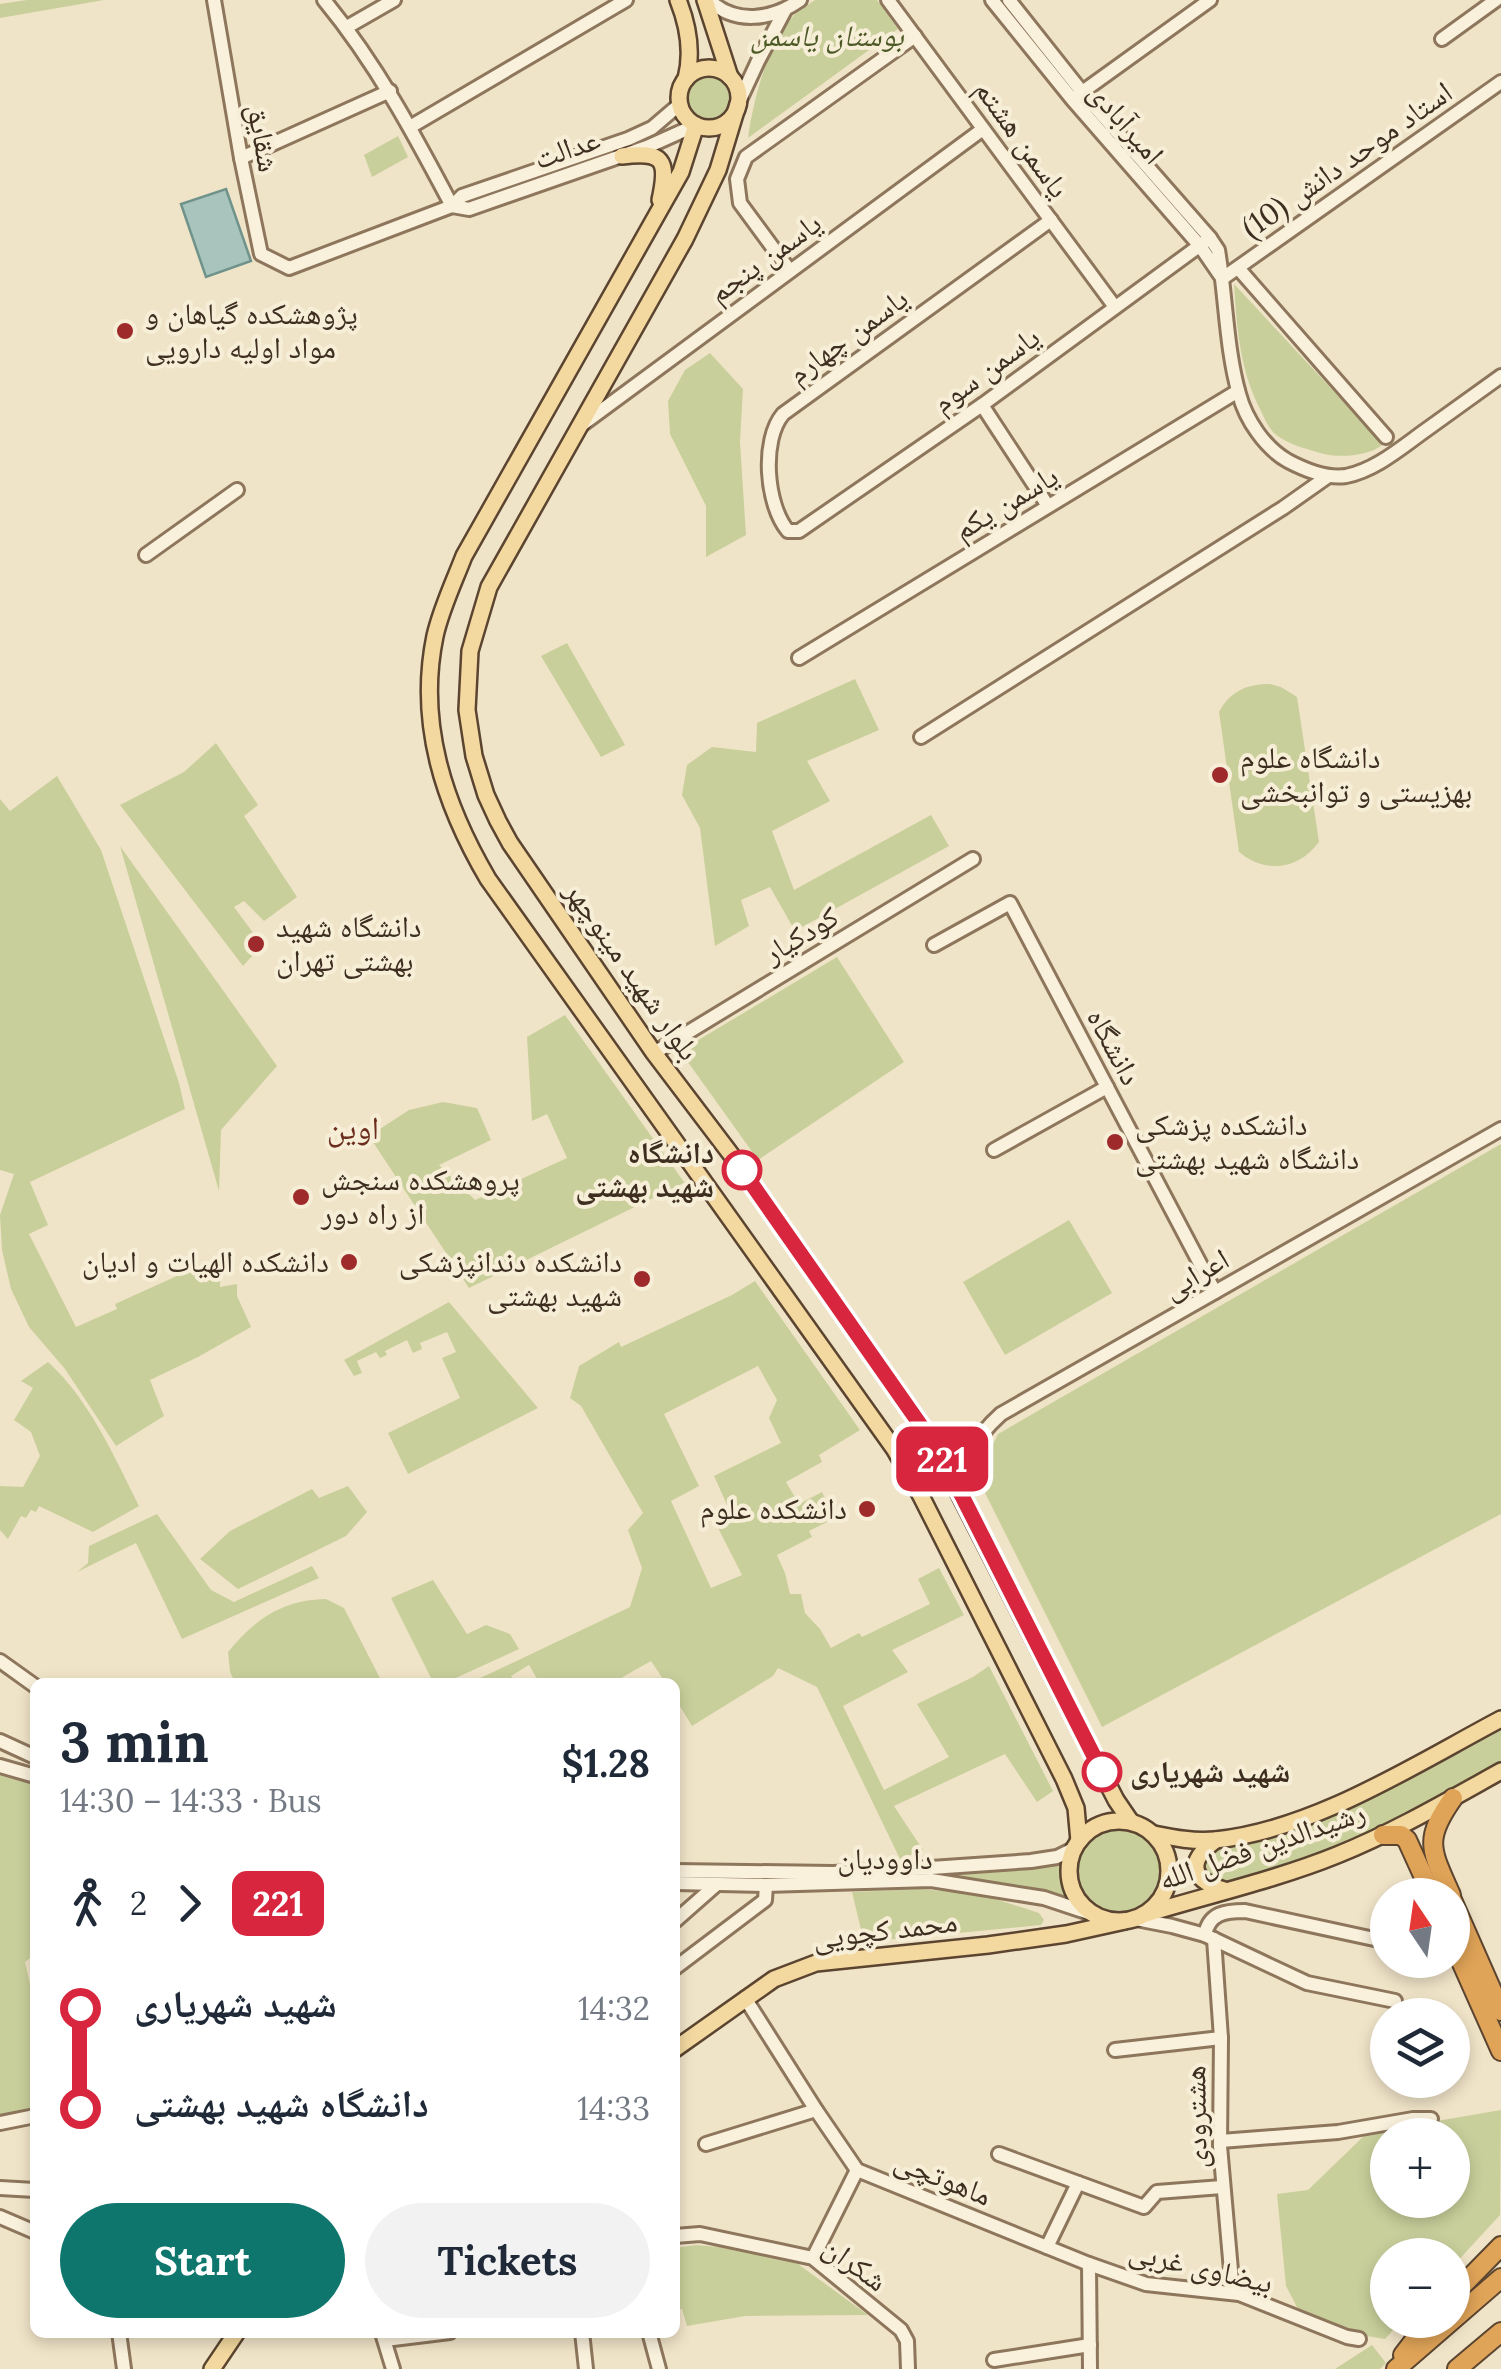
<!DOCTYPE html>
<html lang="en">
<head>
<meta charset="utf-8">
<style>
  :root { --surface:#fff; --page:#f2f2f3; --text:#1f2937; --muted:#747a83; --accent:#0f766e }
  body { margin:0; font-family:Lora,"Noto Naskh Arabic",serif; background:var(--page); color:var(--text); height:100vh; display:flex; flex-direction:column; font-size:38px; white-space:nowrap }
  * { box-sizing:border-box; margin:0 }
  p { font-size:32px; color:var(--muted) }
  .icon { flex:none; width:55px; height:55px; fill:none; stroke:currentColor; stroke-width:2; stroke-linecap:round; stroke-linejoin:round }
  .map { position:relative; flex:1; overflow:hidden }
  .sheet { position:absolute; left:30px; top:1678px; width:650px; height:660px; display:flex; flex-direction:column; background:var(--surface); border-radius:15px; box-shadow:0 5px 15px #0003 }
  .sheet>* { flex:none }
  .badge { padding:0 20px; border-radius:15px; font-size:35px; line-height:65px }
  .needle { width:65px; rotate:347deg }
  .controls { position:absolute; left:1370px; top:1878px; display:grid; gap:20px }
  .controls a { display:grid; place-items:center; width:100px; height:100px; border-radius:50%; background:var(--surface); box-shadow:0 5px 15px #0003; font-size:50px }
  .map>.badge { position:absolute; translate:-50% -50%; box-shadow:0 0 0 5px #fff }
  .legs { display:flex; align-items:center; gap:15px; height:110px; padding:0 30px; font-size:32px }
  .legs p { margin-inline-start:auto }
  .summary { display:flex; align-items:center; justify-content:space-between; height:170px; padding:0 30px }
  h1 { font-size:55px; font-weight:700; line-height:75px }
  .primary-button { display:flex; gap:20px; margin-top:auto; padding:20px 30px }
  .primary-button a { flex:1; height:115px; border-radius:60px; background:var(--accent); color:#fff; font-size:40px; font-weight:700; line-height:115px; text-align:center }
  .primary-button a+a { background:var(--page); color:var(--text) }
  ul { padding:0 30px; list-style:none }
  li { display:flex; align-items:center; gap:35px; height:100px; font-size:38px }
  li i { display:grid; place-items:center; width:15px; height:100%; margin:0 12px; background:currentColor }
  li i::after { content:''; width:25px; height:25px; margin:-12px; border:8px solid; border-radius:50%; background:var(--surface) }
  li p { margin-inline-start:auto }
  li:first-child i { background:linear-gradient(#0000 50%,currentColor 0) }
  li:last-child i { background:linear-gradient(currentColor 50%,#0000 0) }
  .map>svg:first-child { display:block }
  .green { fill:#c9cf9b; fill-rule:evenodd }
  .water { fill:#a9c4bc; stroke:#6f938a; stroke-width:2.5 }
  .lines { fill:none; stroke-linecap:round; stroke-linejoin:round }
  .minor-casing { stroke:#8d765c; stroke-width:18 }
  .major-casing { stroke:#5b4430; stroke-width:20 }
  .highway-casing { stroke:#5b4430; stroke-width:22 }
  .minor { stroke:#faf1dc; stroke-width:12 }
  .major { stroke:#f3d9a0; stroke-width:15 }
  .highway { stroke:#e0a458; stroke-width:18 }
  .line-1-casing { stroke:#fff; stroke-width:22 }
  .line-1 { stroke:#d7263d; stroke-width:15 }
  .poi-dot { fill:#9e2a2b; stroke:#f7eed8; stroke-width:4 }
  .stop-1-dot { fill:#fff; stroke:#d7263d; stroke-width:5 }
  .labels { text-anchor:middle; stroke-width:8; stroke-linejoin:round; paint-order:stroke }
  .park-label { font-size:30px; font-style:italic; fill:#4d5a26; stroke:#f7eed8 }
  .street-label { font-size:30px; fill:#3d2e20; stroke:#f7eed8 }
  .poi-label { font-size:30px; fill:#3d2e20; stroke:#f7eed8; text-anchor:start }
  .stop-label { font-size:30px; font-weight:bold; fill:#3d2e20; stroke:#f7eed8; text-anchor:end }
  .neighbourhood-label { font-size:32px; fill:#6b2e1e; stroke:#f7eed8 }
</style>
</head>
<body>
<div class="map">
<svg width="1501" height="2369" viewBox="0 0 1501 2369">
  <rect width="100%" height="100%" fill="#f0e4c8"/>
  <!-- green -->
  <g class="green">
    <path d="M27,0H104L0,18V4Z"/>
    <path d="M815,0H877L898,29L748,138C753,101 768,41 795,14C801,9 809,4 815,0Z"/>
    <circle cx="710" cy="97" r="22"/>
    <path d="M398,136L408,157L372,177L364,155Z"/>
    <path d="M1234,284L1383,444C1370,456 1341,458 1324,454C1307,449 1288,445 1274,433C1269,428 1265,420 1262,413C1240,372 1237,330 1234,284Z"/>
    <path d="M710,353L743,389L740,442L746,535L706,557V506L670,434L668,401L685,370Z"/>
    <path d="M567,643L625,745L601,757L541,656Z"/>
    <path d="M855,679L879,730L807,761L830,801L772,831L794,890L931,815L949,846L795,931L770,887L741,900L749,926L715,946L700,828L682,795L687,765L712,747L756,752L757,723Z"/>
    <path d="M1270,684L1281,687L1297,697L1319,842C1298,870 1266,874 1239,852L1219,712C1230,691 1247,684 1270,684Z"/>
    <path d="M216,743L258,805L244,816L297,897L264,921L244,901L234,907L262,945L243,966L120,805L184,772Z"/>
    <path d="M57,776L101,850L179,1083L185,1109L30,1182L48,1225L29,1234L76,1327L117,1309L115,1304L199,1266L221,1262L220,1287L237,1284V1296L251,1327L198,1357L150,1380L164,1416L116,1446L65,1369L29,1327L11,1289L2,1250L0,1215L14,1174L0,1170V799L10,811Z"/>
    <path d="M120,846L277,1066L221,1130L219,1191Z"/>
    <path d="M837,957L904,1062L758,1160L680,1051Z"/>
    <path d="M565,1015L684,1182L698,1176L469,1288L369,1136L409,1110L443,1102L477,1108L491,1140L439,1165L475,1200L567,1158L547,1114L532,1121L527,1037Z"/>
    <path d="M1501,1144V1514L1102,1727L977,1477L998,1434Z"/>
    <path d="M1069,1220L1112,1293L1005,1355L963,1282Z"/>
    <path d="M755,1281L860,1430L819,1455L822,1462L786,1482L799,1504L822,1492L835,1518L809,1531L812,1537L777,1555L785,1573L790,1594H801L805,1613L820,1629L831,1648L859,1633L862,1637L930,1604L918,1579L939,1568L964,1615L892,1650L908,1672L843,1706L884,1790L949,1757L917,1704L973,1677L989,1666L1053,1791L1037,1802L1005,1754L894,1806L923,1850L900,1859L817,1687L778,1668L773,1676L692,1726L675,1698V1682H665L651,1661L614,1682H539L529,1665L511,1676L515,1682H472L630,1607L642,1568L628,1530L643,1513L581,1406L570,1398L579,1366L619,1342L621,1347L732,1295ZM758,1366L777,1400L769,1418L781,1443L714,1476L732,1516L716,1524L742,1575L711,1588L671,1501L699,1486L664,1414Z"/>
    <path d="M449,1302L538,1408L408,1474L388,1433L460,1398L442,1358L456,1352L447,1332L420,1343L422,1349L413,1353L407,1340L385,1351L387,1355L380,1358L376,1352L357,1361L362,1373L354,1376L344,1360Z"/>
    <path d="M48,1362C89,1399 114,1456 139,1506L93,1532L39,1506L36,1512L31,1510L26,1518L21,1516L8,1539L0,1530V1486L23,1487L40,1456L31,1432L14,1420L33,1388L21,1381Z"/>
    <path d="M348,1486L367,1512L346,1536L238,1589L200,1559L230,1531L312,1489L319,1498Z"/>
    <path d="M157,1514L211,1590L234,1602L312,1566L319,1578L182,1639L136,1543L77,1572L88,1563L89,1546Z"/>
    <path d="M433,1580L467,1634L486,1625L510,1634L519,1649L447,1682H433L391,1598Z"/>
    <path d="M326,1599L344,1608L382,1682H235L230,1672L228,1652C255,1619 282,1600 326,1599Z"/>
    <path d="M1501,1724V1766L1422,1809L1314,1859L1227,1884L1205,1875L1201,1867L1203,1856L1218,1845L1266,1834Z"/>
    <path d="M0,1771L31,1779L35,1788V1960L30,1958L25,1962L35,2006V2113L0,2119Z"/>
    <circle cx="1120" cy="1871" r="42"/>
    <path d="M1064,1861C1059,1879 1063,1887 1073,1902L1012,1886L965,1880L948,1875C986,1865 1025,1868 1064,1861Z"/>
    <path d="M921,1889L983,1895L1039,1913L1044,1920L1041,1925L864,1942L852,1892Z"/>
    <path d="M1501,2110L1500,2215L1453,2266L1452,2255H1388V2320H1402L1385,2339L1354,2334L1301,2315L1286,2286L1277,2194L1308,2190L1367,2133ZM1388,2135H1452V2200H1388Z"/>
    <path d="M696,2245L732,2248L798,2264L868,2315L745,2316L687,2326L682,2309H675V2248Z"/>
    <path d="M1372,2345L1386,2363L1380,2369H1335Z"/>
  </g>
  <!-- water -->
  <path class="water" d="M226,189L251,261L206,277L181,204Z"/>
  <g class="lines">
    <!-- minor casing -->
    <g class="minor-casing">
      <g id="minor">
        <path d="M214,0L241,158L261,254L289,268L452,206L462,196L628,139L652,128L680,104"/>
        <path d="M324,0C376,63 414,134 452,206"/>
        <path d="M709,0C735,25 772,20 800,0"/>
        <path d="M888,0L1115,307"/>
        <path d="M992,0L1072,99L1200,246L1220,275"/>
        <path d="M1009,0L1082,92L1210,238L1218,250C1226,297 1226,348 1239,394C1246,420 1265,448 1288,461C1305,470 1326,479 1346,476C1376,470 1402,447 1426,430C1451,412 1476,394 1501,376"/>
        <path d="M347,27L394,0"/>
        <path d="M1442,39L1496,0"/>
        <path d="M1078,95L1210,0"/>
        <path d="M738,104L758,61L785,10"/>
        <path d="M410,127L626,0"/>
        <path d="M241,158L390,91"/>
        <path d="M452,206L469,209L647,147L696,125"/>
        <path d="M1051,220L783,414C761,440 766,505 788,531H799L982,405L1210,238"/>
        <path d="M1238,268L1386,437"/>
        <path d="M790,271L740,203L737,179L746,157L915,36"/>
        <path d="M1223,278L1501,82"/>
        <path d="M982,405L1048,506"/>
        <path d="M583,424L983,129"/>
        <path d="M146,555L237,490"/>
        <path d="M799,658L1238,391"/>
        <path d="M921,737L1283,508L1327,477"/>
        <path d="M934,945L1010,903L1215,1292"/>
        <path d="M654,1053L973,859"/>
        <path d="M994,1150L1107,1087"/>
        <path d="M963,1498C964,1460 972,1440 1001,1414L1501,1129"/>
        <path d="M0,1661L35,1686"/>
        <path d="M0,1741L35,1757"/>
        <path d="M0,1766L35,1776"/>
        <path d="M675,1871L833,1873L931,1868L1031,1861L1057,1857L1075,1848"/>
        <path d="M675,1883L766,1885L931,1880L1044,1898L1092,1914"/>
        <path d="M1136,1919L1172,1926L1205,1935L1307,1983L1395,2001"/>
        <path d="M675,1921L717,1884"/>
        <path d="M1205,1935C1209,1913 1225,1911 1245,1911L1388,1942"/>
        <path d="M1214,1939L1221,2038L1220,2146L1233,2293"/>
        <path d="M675,1968L765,1900L766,1885"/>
        <path d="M745,1998L816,2110L857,2170L1089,2264L1146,2284L1239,2294L1347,2337L1359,2339"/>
        <path d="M1115,2050L1221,2038"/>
        <path d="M0,2123L35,2116"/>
        <path d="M1221,2141L1338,2132L1413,2119H1431"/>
        <path d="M706,2144L816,2110"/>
        <path d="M999,2154L1144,2207L1157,2192L1222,2187"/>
        <path d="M0,2188L35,2190"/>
        <path d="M0,2217L35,2232"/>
        <path d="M675,2236L700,2234L813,2258L901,2330L907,2341L908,2369"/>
        <path d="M1047,2247L1078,2183"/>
        <path d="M813,2258L857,2170"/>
        <path d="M1089,2264L1090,2369"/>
        <path d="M119,2332L124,2369"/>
        <path d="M582,2332L586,2369"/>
        <path d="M649,2332L659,2369"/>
        <path d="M382,2333L393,2369"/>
        <path d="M385,2340L450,2332"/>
        <path d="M994,2360L1090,2345"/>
      </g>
    </g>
    <!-- major casing -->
    <g class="major-casing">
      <g id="major">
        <path d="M678,0C688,25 693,52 686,79"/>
        <path d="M705,0L730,77"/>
        <circle cx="709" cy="98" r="30"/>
        <path d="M738,104L718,170L685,239L489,587L470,651L467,710L474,756L486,795L498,821L510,843L654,1053L742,1169L931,1439L1116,1800L1131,1822"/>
        <path d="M696,125L681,172L464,556C454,582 441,609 435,636C417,723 444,804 488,879L895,1450L921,1496L1064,1779L1076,1808L1079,1841"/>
        <path d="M622,156C663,151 669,159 660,200"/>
        <circle cx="1119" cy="1871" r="50"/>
        <path d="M1154,1834C1174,1838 1194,1842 1215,1840C1314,1830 1414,1765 1501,1719"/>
        <path d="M1216,1840C1187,1861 1189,1879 1224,1890"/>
        <path d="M1146,1914C1208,1895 1278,1879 1337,1855C1394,1832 1447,1801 1501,1771"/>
        <path d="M675,2049L774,1979L816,1963L988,1945L1066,1934L1125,1921"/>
        <path d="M212,2369L237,2332"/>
      </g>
    </g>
    <!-- highway casing -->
    <g class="highway-casing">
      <g id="highway">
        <path d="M1383,1835H1401L1407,1840L1432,1895"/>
        <path d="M1451,1895C1431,1850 1423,1840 1453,1798"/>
        <path d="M1452,1900L1501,2011"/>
        <path d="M1452,1941L1501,2051"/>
        <path d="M1452,2296L1501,2246"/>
        <path d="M1403,2355L1430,2320"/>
        <path d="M1396,2369L1501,2278"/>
        <path d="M1457,2369L1501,2332"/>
      </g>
    </g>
    <!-- minor -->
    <use href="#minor" class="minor"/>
    <!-- major -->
    <use href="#major" class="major"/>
    <!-- highway -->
    <use href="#highway" class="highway"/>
  </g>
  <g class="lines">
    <!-- line-1 casing -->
    <g class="line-1-casing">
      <path id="line-1" d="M742,1170L931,1440L963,1498L1102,1772"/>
    </g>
    <!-- line-1 -->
    <use href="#line-1" class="line-1"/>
  </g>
  <!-- markers -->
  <g class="poi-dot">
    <circle cx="125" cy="331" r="10"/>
    <circle cx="1220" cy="775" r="10"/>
    <circle cx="256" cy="944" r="10"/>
    <circle cx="1115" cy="1142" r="10"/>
    <circle cx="301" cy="1197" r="10"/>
    <circle cx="349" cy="1262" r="10"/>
    <circle cx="642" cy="1279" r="10"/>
    <circle cx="867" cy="1509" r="10"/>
  </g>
  <g class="stop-1-dot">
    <circle cx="742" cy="1170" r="18"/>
    <circle cx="1102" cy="1772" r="18"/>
  </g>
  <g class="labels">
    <!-- park labels -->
    <g class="park-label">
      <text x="827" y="46">بوستان یاسمن</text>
    </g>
    <!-- street labels -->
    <g class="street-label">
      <text transform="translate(1126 123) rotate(49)" y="10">امیرآبادی</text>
      <text transform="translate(263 138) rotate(80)" y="10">شقایق</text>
      <text transform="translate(1022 139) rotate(54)" y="10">یاسمن هشتم</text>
      <text transform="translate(567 149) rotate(-19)" y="10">عدالت</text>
      <text transform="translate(1347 160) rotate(-35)" y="10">استاد موحد دانش (10)</text>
      <text transform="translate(765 258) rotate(-36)" y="10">یاسمن پنجم</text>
      <text transform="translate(848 336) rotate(-36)" y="10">یاسمن چهارم</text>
      <text transform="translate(986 370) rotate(-36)" y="10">یاسمن سوم</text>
      <text transform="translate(1006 503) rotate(-31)" y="10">یاسمن یکم</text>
      <text transform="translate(801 935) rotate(-31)" y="10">کودکیار</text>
      <text transform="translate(632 971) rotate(55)" y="10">بلوار شهید مینوچهر</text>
      <text transform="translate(1114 1047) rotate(62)" y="10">دانشگاه</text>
      <text transform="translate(1196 1274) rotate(-30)" y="10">اعرابی</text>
      <text transform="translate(1262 1846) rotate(-19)" y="10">رشیدالدین فضل الله</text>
      <text x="885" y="1869">داوودیان</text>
      <text transform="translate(885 1930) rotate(-7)" y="10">محمد کچویی</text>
      <text transform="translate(1196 2117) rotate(-91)" y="10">هشترودی</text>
      <text transform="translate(943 2178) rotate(22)" y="10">ماهوتچی</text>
      <text transform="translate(855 2264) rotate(36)" y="10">شکران</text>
      <text transform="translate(1201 2267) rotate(13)" y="10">بیضاوی غربی</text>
    </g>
    <!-- poi labels -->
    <g class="poi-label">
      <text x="145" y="324">پژوهشکده گیاهان و<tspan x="145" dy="34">مواد اولیه دارویی</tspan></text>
      <text x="1240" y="768">دانشگاه علوم<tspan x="1240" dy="34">بهزیستی و توانبخشی</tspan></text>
      <text x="276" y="937">دانشگاه شهید<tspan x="276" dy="34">بهشتی تهران</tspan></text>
      <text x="1135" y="1135">دانشکده پزشکی<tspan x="1135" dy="34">دانشگاه شهید بهشتی</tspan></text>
      <text x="321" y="1190">پروهشکده سنجش<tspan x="321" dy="34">از راه دور</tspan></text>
      <text x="329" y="1272" text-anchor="end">دانشکده الهیات و ادیان</text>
      <text x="622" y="1272" text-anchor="end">دانشکده دندانپزشکی<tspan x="622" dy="34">شهید بهشتی</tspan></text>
      <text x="847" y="1519" text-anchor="end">دانشکده علوم</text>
    </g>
    <!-- stop labels -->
    <g class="stop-label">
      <text x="714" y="1163">دانشگاه<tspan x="714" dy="34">شهید بهشتی</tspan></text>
      <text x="1130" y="1782" text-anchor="start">شهید شهریاری</text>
    </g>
    <!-- neighbourhood labels -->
    <g class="neighbourhood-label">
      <text x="353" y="1139">اوین</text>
    </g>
  </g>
</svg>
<div class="controls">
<a><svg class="needle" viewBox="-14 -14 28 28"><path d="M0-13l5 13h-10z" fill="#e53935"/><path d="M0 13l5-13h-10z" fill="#747a83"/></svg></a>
<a><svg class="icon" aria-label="layers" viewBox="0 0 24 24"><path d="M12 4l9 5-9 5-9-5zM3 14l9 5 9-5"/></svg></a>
<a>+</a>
<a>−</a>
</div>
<b class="badge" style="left:942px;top:1459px;background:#d7263d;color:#fff">221</b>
<section class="sheet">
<div class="summary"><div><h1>3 min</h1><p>14:30 – 14:33 · Bus</p></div><b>$1.28</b></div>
<div class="legs"><svg class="icon" aria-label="walk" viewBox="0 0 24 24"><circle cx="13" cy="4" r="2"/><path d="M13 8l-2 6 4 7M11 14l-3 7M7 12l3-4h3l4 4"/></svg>2<svg class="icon" aria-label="forward" viewBox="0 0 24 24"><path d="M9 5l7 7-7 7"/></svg><b class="badge" style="background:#d7263d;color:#fff">221</b></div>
<ul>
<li><i style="color:#d7263d"></i><b>شهید شهریاری</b><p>14:32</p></li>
<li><i style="color:#d7263d"></i><b>دانشگاه شهید بهشتی</b><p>14:33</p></li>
</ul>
<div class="primary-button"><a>Start</a><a>Tickets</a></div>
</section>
</div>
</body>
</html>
